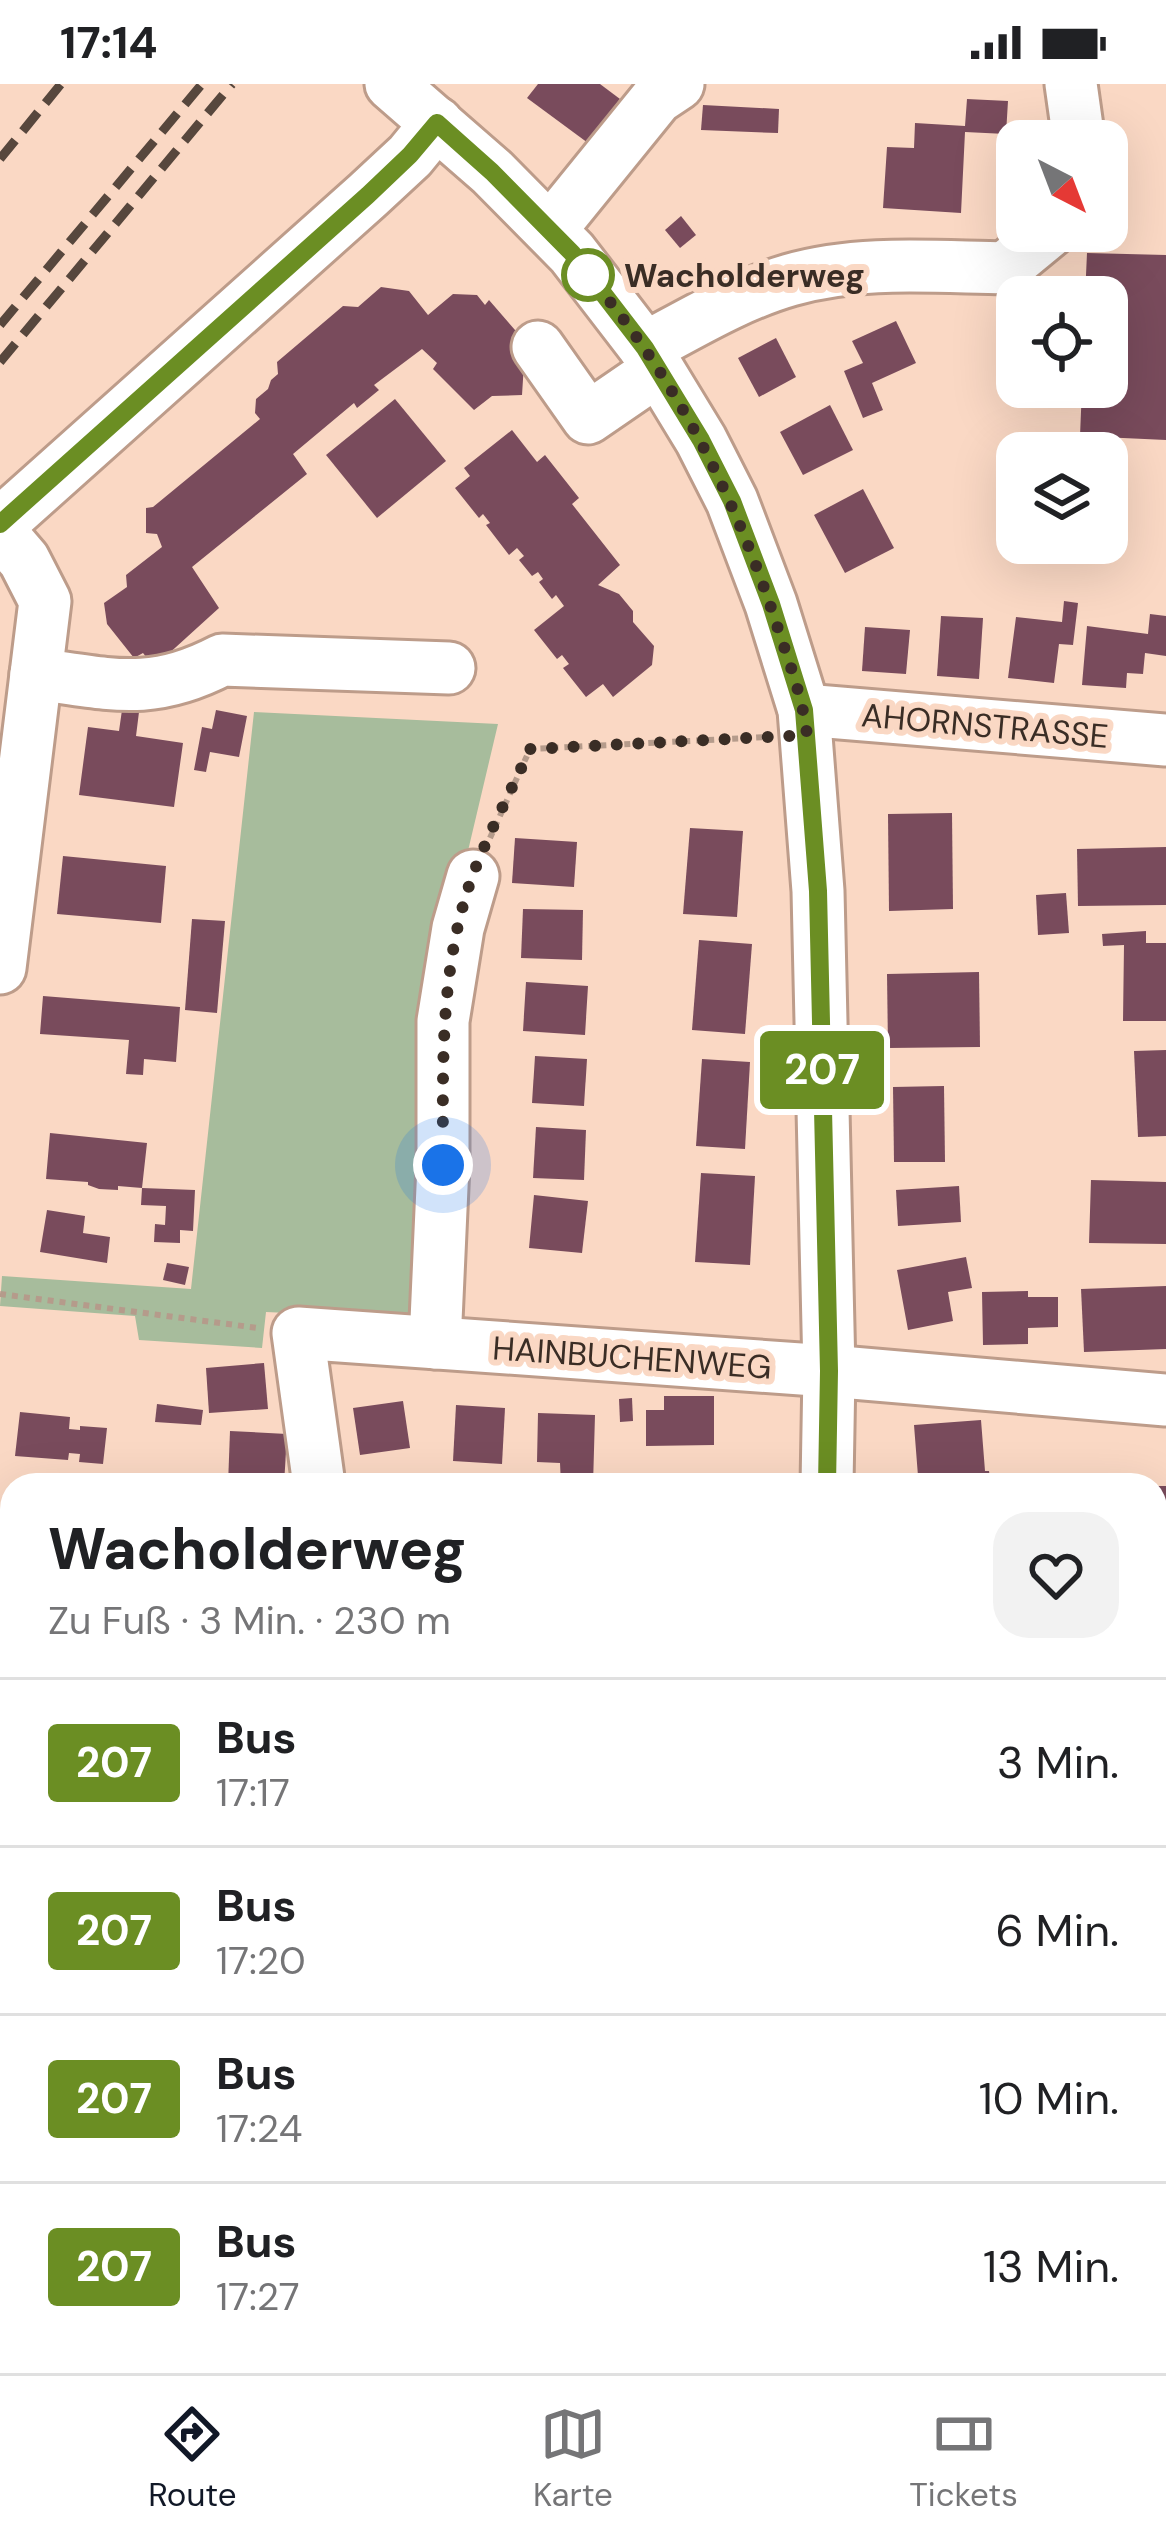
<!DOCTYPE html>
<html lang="de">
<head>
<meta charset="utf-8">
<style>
  :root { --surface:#fff; --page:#f2f2f2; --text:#202124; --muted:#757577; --line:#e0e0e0; --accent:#111827 }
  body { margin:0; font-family:"DM Sans",sans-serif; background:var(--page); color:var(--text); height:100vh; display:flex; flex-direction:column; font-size:45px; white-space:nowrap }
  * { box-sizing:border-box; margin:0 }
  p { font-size:39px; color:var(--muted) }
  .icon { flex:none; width:66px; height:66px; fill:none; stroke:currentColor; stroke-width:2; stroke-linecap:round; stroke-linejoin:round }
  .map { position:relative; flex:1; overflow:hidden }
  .panel { position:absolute; left:0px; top:1389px; width:1167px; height:900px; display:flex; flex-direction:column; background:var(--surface); border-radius:36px 36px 0 0; box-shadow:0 12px 48px #0002 }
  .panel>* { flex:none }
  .badge { padding:0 24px; border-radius:9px; font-size:42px; line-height:78px }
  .needle { width:78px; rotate:138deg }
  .buttons { position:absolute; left:996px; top:36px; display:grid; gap:24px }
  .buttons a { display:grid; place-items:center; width:132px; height:132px; border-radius:24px; background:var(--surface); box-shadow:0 12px 48px #0002; font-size:60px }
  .you { position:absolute; width:60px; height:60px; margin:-30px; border:9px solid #fff; border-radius:50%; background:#1a73e8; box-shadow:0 0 0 18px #1a73e833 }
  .map>.badge { position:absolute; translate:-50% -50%; box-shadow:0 0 0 6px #fff }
  .round { display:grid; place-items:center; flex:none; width:126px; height:126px; border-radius:36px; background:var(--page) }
  .overview { display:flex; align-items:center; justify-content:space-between; height:204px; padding:0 48px }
  h1 { font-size:57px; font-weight:800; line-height:90px }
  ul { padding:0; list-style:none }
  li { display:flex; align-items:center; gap:36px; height:168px; padding:0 48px; border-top:3px solid var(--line) }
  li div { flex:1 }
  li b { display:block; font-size:45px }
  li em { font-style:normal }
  li .badge { min-width:132px; font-weight:700; text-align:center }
  .status { display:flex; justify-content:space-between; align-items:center; height:84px; padding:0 60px; background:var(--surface); direction:ltr }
  .status svg { height:33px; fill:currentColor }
  .tab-bar { display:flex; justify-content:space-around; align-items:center; height:168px; border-top:3px solid var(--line); background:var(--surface); font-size:33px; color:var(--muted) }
  .tab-bar a { display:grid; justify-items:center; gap:6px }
  .tab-bar .active { color:var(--accent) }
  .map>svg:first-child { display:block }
  .green { fill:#a7bc9c }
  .building { fill:#794b5c }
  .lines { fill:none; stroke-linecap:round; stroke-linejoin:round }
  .minor-casing { stroke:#bd9c8a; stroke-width:57 }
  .path { stroke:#b59b8b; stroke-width:6; stroke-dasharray:6 6; stroke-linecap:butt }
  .minor { stroke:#fff; stroke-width:51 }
  .rail { stroke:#57473d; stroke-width:9; stroke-dasharray:24 12; stroke-linecap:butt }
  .line-casing { stroke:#fff; stroke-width:27 }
  .line { stroke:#6b8e23; stroke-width:18 }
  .walk { stroke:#3a2d25; stroke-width:12; stroke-dasharray:0 21.6 }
  .stop-dot { fill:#fff; stroke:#6b8e23; stroke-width:6 }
  .labels { text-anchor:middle; stroke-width:12; stroke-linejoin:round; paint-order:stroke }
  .stop-label { font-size:33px; font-weight:bold; fill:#3a2d25; stroke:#fad8c4; text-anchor:start }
  .street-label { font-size:33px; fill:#3a2d25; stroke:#fad8c4 }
</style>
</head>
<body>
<div class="status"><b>17:14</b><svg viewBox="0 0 49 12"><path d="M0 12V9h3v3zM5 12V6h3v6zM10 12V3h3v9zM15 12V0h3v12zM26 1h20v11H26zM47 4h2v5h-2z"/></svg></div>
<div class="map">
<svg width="1166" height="2289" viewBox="0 0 1166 2289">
  <rect width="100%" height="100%" fill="#fad8c4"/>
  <!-- green -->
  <path class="green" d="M254,628L498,640L428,936L419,1235L266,1228L262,1264L139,1256L135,1232L0,1222L2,1192L191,1205Z"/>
  <!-- building -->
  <g class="building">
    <path d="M538,0H600L620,15L588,59L527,14Z"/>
    <path d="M967,15L1008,17L1006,50L965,48L961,129L883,124L887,63L914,64L915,39L965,42Z"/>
    <path d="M703,21L779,25L778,49L701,46Z"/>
    <path d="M681,132L696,151L680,164L665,146Z"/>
    <path d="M1087,169L1166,171V356L1080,352L1082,303H1107V213H1085Z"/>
    <path d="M381,203L409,207L428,231L453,210L477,211L485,221L489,216L522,254L525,264L522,311L492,312L474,326L433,285L437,279L422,265L374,301L379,306L357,324L354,319L293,370L307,390L192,483L219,524L154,583L143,569L134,574L107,540L104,519L127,503L126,491L162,463L157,450L146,449V424L153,423L260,335L255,329L256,315L268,305L271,296L278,290L277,278L343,222L358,223Z"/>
    <path d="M896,237L916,279L872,299L883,326L863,334L844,287L863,279L852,257Z"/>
    <path d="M776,254L796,293L759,313L738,274Z"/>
    <path d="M395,315L446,377L377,434L326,371Z"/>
    <path d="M830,321L853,366L803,391L780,348Z"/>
    <path d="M512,346L537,378L545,371L579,414L572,420L620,481L598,501L619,510L633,527V538L654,562L652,581L613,613L603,600L586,613L563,584L569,580L562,571L557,575L534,546L564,522L556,511L552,515L539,498L543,495L538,488L532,492L519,476L524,472L517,464L509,471L486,441L490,439L483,430L479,434L455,404L470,392L464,384Z"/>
    <path d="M863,405L894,464L845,489L814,431Z"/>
    <path d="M1064,517L1078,519L1073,561L1059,560L1054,599L1008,594L1016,533L1062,538Z"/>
    <path d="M1150,530L1166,532V572L1145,569L1143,590L1127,589L1126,604L1082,601L1087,542L1148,550Z"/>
    <path d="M941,532L983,534L979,595L937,592Z"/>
    <path d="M865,543L910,546L906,590L862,587Z"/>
    <path d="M122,626L139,628L136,652L183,659L174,723L79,711L88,643L119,647Z"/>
    <path d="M216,626L247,632L239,673L210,668L206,688L194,686L202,643L212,645Z"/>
    <path d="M952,729L953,825L889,827L888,730Z"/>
    <path d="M690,744L743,747L737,833L683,830Z"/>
    <path d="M515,754L577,758L574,803L512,799Z"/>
    <path d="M1166,763V821L1078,822L1077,765Z"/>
    <path d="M63,772L166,782L161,839L57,830Z"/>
    <path d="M1066,809L1069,849L1038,851L1036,811Z"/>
    <path d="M523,825L583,826L582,876L521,874Z"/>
    <path d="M192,835L225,837L217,929L185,926Z"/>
    <path d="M1146,847V859H1166V937H1123L1124,861L1103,862L1102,850Z"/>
    <path d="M699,856L752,860L745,950L692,946Z"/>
    <path d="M979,888L980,963L888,964L887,890Z"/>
    <path d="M526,898L588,902L585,951L523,947Z"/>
    <path d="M43,912L180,923L176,978L144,975L143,991L126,990L129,956L40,950Z"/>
    <path d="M1166,966V1052L1138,1053L1134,967Z"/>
    <path d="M535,972L587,975L584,1022L532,1019Z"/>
    <path d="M702,975L750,978L745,1065L696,1062Z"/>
    <path d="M944,1002L945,1078H894L893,1003Z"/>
    <path d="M536,1043L586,1046L584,1096L533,1094Z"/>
    <path d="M50,1049L147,1059L142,1104L118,1102V1106L99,1105L88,1101V1098L46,1095Z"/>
    <path d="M701,1089L755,1092L750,1181L695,1178Z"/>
    <path d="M1091,1096L1166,1098V1160L1089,1159Z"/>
    <path d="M959,1102L961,1138L898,1142L896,1106Z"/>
    <path d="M142,1104L195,1106L193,1147L180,1146V1159L154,1158L155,1140L165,1141L166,1122L141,1121Z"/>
    <path d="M534,1111L588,1117L582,1169L529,1164Z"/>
    <path d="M47,1126L85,1132L83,1149L110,1153L107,1179L40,1168Z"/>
    <path d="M966,1173L972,1204L948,1208L953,1237L908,1246L897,1186Z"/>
    <path d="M167,1179L189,1183L185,1201L163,1196Z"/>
    <path d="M1166,1202V1265L1084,1268L1081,1205Z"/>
    <path d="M1028,1207V1213H1058V1243L1028,1244V1260L983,1261L982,1208Z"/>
    <path d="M264,1279L268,1325L209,1329L206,1284Z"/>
    <path d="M664,1312H714V1361L646,1362V1326H664Z"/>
    <path d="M632,1314L633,1337L620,1338L619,1315Z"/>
    <path d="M403,1317L410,1364L360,1371L353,1324Z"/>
    <path d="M157,1320L203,1326L201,1341L155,1338Z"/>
    <path d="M456,1321L505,1324L502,1380L453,1377Z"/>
    <path d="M20,1328L70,1333L69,1345L80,1346V1342L107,1344L103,1380L79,1378L80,1370L69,1369L68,1376L15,1372Z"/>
    <path d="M538,1329L595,1331L593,1401H561L560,1379L537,1378Z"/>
    <path d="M981,1336L985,1387H989L991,1401H957L956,1389L918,1392L914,1341Z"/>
    <path d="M230,1347L287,1350L284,1401H228Z"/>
    <path d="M713,1389L714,1401H661V1392Z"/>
    <rect x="1155" y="1402" width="11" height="55"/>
    <path d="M0,1437L12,1438V1485L0,1484Z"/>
    <path d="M0,1522L12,1525V1579L0,1576Z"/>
    <path d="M0,1691L12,1694V1755L7,1754L9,1740L0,1738Z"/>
    <path d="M0,1771L12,1773V1877L0,1874Z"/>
    <rect x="1155" y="1793" width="11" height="102"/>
    <path d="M0,1967L12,1971L1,2015H0Z"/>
    <path d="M1166,2003V2116H1155V2004Z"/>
    <path d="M0,2152L12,2155L2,2198H0Z"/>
    <rect x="135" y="2277" width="59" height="12"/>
    <rect x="968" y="2277" width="83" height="12"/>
  </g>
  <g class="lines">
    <!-- minor casing -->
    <g class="minor-casing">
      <g id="minor">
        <path d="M391,0L492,88L572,169L645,264L701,356L732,417L771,520L804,626L818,807L829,1287L827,1401"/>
        <path d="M1071,0L1079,57"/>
        <path d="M550,146L657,14L678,0"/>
        <path d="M538,263L588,334L658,286"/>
        <path d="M645,264C692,239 738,211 790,196C859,176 934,183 1005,184L1050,147"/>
        <path d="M0,440L368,111L410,72L437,39"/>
        <path d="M0,448L24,476L45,517L0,884"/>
        <path d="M36,590C112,600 151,613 222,576L449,584"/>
        <path d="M804,626L1166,656"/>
        <path d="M435,1259L443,1081V937L458,844L473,792"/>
        <path d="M319,1401L298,1249L829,1287L1166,1316"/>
        <path d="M1155,1961H1166"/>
        <path d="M842,2277L843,2289"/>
      </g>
    </g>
    <!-- path -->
    <g class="path">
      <path d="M490,754L530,665L767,653"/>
      <path d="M0,1210L258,1244"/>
    </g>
    <!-- minor -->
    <use href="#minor" class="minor"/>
    <!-- rail -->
    <g class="rail">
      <path d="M0,75L61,0"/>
      <path d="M0,241L202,0"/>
      <path d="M0,278L232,0"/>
    </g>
  </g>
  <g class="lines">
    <!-- line casing -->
    <g class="line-casing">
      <path id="line" d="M0,440L368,111L410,71L437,39L492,88L572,169L645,264L701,356L732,417L771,520L804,626L818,807L829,1287L827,1401"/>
    </g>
    <!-- line -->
    <use href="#line" class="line"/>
    <!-- walk -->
    <path class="walk" d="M443,1081C443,984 439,886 472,793C488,750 511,707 530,665L807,651C803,617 792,586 781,554C739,421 679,297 588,191"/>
  </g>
  <!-- markers -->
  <circle class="stop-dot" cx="588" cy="191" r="24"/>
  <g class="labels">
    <!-- stop labels -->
    <g class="stop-label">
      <text x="624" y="203">Wacholderweg</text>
    </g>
    <!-- street labels -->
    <g class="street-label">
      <text transform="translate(985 641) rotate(5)" y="12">AHORNSTRASSE</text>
      <text transform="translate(632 1273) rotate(4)" y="12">HAINBUCHENWEG</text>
    </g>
  </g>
</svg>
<div class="buttons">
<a><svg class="needle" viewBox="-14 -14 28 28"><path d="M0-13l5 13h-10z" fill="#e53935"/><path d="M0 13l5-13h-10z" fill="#757577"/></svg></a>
<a><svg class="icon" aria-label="locate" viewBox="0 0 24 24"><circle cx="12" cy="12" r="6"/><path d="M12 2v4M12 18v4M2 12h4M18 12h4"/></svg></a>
<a><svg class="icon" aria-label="layers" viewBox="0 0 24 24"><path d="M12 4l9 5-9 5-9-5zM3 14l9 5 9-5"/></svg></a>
</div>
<div class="you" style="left:443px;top:1081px"></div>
<b class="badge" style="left:822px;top:986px;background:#6b8e23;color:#fff">207</b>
<section class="panel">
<div class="overview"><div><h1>Wacholderweg</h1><p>Zu Fuß · 3 Min. · 230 m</p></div><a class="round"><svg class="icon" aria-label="heart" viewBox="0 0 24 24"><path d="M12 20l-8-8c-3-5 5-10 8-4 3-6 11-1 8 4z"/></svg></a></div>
<ul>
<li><span class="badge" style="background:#6b8e23;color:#fff">207</span><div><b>Bus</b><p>17:17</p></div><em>3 Min.</em></li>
<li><span class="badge" style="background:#6b8e23;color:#fff">207</span><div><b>Bus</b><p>17:20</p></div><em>6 Min.</em></li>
<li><span class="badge" style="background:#6b8e23;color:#fff">207</span><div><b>Bus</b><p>17:24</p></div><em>10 Min.</em></li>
<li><span class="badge" style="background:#6b8e23;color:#fff">207</span><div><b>Bus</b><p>17:27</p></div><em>13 Min.</em></li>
</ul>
</section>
</div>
<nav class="tab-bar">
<a class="active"><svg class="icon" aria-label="directions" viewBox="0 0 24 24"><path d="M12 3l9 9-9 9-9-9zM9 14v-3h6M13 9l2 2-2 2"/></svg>Route</a>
<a><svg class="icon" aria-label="map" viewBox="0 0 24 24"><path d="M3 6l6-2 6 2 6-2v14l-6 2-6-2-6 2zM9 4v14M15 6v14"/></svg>Karte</a>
<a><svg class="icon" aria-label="tickets" viewBox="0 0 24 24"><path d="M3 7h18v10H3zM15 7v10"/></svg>Tickets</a>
</nav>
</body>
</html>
